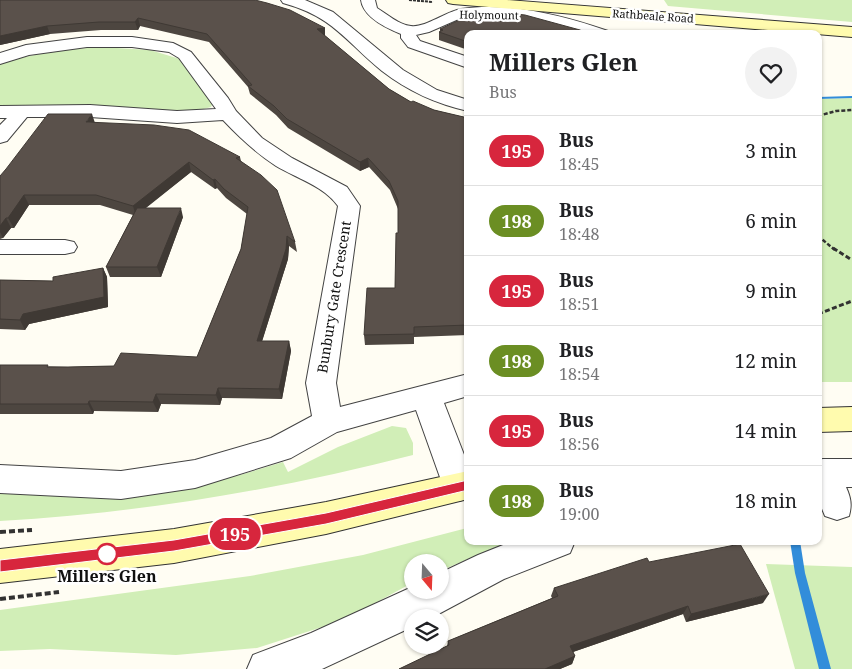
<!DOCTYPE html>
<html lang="en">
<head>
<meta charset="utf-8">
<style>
  :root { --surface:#fff; --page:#f2f2f2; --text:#202124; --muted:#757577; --line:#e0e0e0 }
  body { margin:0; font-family:"Noto Serif",serif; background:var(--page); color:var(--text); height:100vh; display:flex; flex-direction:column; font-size:19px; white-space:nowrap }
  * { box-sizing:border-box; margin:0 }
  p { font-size:16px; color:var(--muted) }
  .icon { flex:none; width:28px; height:28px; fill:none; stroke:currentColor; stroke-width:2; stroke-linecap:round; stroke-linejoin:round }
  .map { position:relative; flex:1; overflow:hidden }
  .drawer { position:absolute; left:464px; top:30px; width:358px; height:515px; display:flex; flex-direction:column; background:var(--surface); border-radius:10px; box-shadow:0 1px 4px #0004 }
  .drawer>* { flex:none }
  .badge { padding:0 10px; border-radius:16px; font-size:18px; line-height:32px }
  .needle { width:32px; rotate:161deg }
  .controls { position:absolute; left:404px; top:554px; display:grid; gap:10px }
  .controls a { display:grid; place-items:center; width:45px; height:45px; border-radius:50%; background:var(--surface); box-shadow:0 1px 4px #0004; font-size:25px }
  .map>.badge { position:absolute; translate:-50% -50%; box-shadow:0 0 0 2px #fff }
  .round { display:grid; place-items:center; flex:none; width:52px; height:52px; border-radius:26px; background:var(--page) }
  .headline { display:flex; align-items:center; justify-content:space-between; height:85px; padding:0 25px }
  h1 { font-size:24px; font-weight:700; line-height:38px }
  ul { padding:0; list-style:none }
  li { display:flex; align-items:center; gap:15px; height:70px; padding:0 25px; border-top:1px solid var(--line) }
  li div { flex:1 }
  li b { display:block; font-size:19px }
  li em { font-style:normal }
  li .badge { min-width:55px; font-weight:700; text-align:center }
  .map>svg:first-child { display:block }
  .green { fill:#d1eeb7 }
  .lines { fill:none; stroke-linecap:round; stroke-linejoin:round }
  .stream { fill:#328dda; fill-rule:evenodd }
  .street-casing { stroke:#434343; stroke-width:2 }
  .secondary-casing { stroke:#323232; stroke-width:2 }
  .path-far3 { stroke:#323232; stroke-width:2; stroke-dasharray:3 1; stroke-linecap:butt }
  .path-far2 { stroke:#323232; stroke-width:2.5; stroke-dasharray:4 2; stroke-linecap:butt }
  .path-far1 { stroke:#323232; stroke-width:3; stroke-dasharray:5 2.5; stroke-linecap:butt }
  .path { stroke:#323232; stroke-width:4; stroke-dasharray:6 3; stroke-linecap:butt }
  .street { fill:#fff; fill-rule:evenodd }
  .secondary { fill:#fffbae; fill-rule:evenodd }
  .wall { fill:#4d4640 }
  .shaded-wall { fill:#3f3934 }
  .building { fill:#5a514b; stroke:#3f3934 }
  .line { fill:#d7263d; stroke:#fff }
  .stop-dot { fill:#fff; stroke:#d7263d; stroke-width:2.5 }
  .labels { text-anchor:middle; stroke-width:5; stroke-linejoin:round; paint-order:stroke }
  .far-street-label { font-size:11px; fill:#101010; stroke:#fff }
  .street-label { font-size:14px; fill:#101010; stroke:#fff }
  .near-stop-label { font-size:16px; font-weight:bold; fill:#101010; stroke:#fff }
</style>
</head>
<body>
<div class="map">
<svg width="852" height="669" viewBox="0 0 852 669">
  <rect width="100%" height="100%" fill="#fffdf3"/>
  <!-- green -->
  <g class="green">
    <path d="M664,0H852V22L668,6Z"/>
    <path d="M100,47L150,50L180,59L214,101L211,107L196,111L170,112L0,107V63C33,54 66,49 100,47Z"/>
    <path d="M852,98V382H818V99Z"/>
    <path d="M392,426L406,428L413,443V455C278,490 139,513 0,521V492L151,493L240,475L283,462L288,472L338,447Z"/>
    <path d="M467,528L468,541H510L440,571V562H412V583L344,620L257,648L176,655L50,649L0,651V610L250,576L363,555Z"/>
    <path d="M766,564L852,567V669H795Z"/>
  </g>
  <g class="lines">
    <!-- stream -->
    <g class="stream">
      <path d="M852,96V98L818,99V97Z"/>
      <path d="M790,541H800L805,573L831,669H819L795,573Z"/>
    </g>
    <!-- street casing -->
    <g class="street-casing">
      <g id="street">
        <path d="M281,0H305L333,12L403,70L437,90L468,100V111C436,104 408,91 382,71C344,40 334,17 283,3Z"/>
        <path d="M361,0H375L377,8C387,14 399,25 411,26C425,28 445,12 461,9C509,2 562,15 608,31L610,34H586L535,21L484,17L461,18L429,32L416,35L420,41L468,57V68L408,47L401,38V34C386,28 363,17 361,0Z"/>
        <path d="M87,37H132L173,43L191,52L228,98L236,111L262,138L292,158L347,187L360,206L336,383L340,407L468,374V396L444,403L468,465V498L459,501L447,497L416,410L337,432L291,458L195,488L121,499L0,493V465L121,471L195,460L271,438L312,416L306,383L338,206C324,186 296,178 276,166C255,152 240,138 223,120L177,123L90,117H27L7,141L0,143V125L7,118H0V106L90,105L177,111L216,109L179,58L169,52L132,47H87L29,55L0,64V53L26,45Z"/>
        <path d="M0,240H65L74,242L77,247L74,252L65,254H0Z"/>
        <path d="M823,459H852V487H846C851,498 852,505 849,516L837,520L825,516L818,499V460Z"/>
        <path d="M513,541H575L570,553L504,579L431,618H412V627L322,669H247L253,655L311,633L412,587V590H440V573L478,555Z"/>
      </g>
    </g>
    <!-- secondary casing -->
    <g class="secondary-casing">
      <g id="secondary">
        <path d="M446,0H507L852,27V37L453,4L448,3Z"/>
        <path d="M852,407V431L818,432V408Z"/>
        <path d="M468,471V499L326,534L174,563L0,583V549L174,529L326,502Z"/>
      </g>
    </g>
    <!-- path-far3 -->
    <path class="path-far3" d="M409,0L433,2"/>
    <!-- path-far2 -->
    <g class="path-far2">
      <path d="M818,116L836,111L852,110"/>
      <path d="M818,236L835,250"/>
    </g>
    <!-- path-far1 -->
    <g class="path-far1">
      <path d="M833,248L852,260"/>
      <path d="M818,314L852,301"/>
    </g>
    <!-- path -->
    <g class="path">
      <path d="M0,532L32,530"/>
      <path d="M0,599L59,592"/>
    </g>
    <!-- street -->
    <use href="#street" class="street"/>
    <!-- secondary -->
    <use href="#secondary" class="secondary"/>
  </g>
  <!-- wall -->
  <g class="wall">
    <path d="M0,0L325,28V36L389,89L411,102L434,110L468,118V335L414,337V344L365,345L364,335L395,288L398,233V209L390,190L369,167L360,171L288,128L276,115L250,94L248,87L209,42L140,26L138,30H101L50,34L0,45Z"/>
    <path d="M501,21L468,34V50L439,40V32H440V29Z"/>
    <path d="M95,122L240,157L241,161L295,242L297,252L289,246L288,259L262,341H289L291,351L282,399L222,398L220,405L161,404L158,412L94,411L93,414H0V365L68,367L114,366L197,357L241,249L247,214L226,198L217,188L215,189L191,172L145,208L183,217L161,277H110L106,267L133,215L100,205H29L14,228H11L3,238L0,239V176Z"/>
    <path d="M103,268L107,277L108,307L29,324L25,330L0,329V280L53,281Z"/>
    <path d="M649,562L763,603L686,622L683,614L573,652L575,656L572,664L560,669H399L447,646L448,641L552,598L551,596L554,588Z"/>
  </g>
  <!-- shaded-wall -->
  <g class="shaded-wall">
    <path d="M138,18L140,26L138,30L135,22Z"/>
    <path d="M47,26L50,34L0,45V36Z"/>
    <path d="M325,28V36L317,29Z"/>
    <path d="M92,114L95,123L86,122Z"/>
    <path d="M368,158L369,167L360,171V162Z"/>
    <path d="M189,162L191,172L136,216L133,206Z"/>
    <path d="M215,179L217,188L215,189L213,180Z"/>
    <path d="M24,195L29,205L14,228L8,218Z"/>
    <path d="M181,208L183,217L161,277L157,267Z"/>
    <path d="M6,218L11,228L3,238L0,232V226Z"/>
    <path d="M287,236L289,246L288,259L259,351L257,341Z"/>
    <path d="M103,268L107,277L108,307L29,324L25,330L20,320L23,314Z"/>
    <path d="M289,341L291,351L282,399L279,389Z"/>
    <path d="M218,388L222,398L220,405L216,395Z"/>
    <path d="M156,394L161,404L158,412L153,402Z"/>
    <path d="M89,401L94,411L93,414L88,404Z"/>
    <path d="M769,594L763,603L686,622L691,614Z"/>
    <path d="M688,606L683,614L567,654L570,646Z"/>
    <path d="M575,656L572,664L560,669H545Z"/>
  </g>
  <!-- building -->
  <g class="building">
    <path d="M0,0H255L267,3L290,10L325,28L317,29L389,89L411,102L413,101L434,110L468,118V325L414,327V334L364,335L367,288H395L396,233H398V201L389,181L368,158L360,162L287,119L274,106L248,86L252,85L207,34L138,18L135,22H99L47,26L0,36Z"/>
    <path d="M477,14L501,21L516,14L525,15L580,30L588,34H468V42L439,32L443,30L440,29L470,15Z"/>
    <path d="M48,114H92L86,122L154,125L189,130L240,157L236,158L261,175L277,190L295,242L287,236L286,249L257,341H289L279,389L218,388L216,395L156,394L153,402L89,401L88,404H0V365H48L47,367H68L114,366L121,353L197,357L241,249L248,207L224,189L215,179L213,180L189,162L133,206L96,195H24L8,218H6L0,226V176L6,169Z"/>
    <path d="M137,208H181L157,267H106Z"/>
    <path d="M103,268L104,297L23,314L20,320L0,319V280L53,281V277Z"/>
    <path d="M740,544L769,594L691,614L688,606L570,646L575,656L545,669H399L449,645L448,641L558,596L554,588L647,558L649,562Z"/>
  </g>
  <!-- line -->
  <path class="line" d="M468,480L472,481L473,485L472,488L468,490L326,524L174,551L0,572V560L174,540L326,513Z"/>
  <!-- markers -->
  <circle class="stop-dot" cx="107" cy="554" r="10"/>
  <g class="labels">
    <!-- far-street labels -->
    <g class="far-street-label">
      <text transform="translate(489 15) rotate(1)" y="4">Holymount</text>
      <text transform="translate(653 16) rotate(4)" y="4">Rathbeale Road</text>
    </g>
    <!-- street labels -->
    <g class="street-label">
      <text transform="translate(334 297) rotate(-81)" y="5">Bunbury Gate Crescent</text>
    </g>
    <!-- near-stop labels -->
    <g class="near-stop-label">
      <text x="107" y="582">Millers Glen</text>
    </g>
  </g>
</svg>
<div class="controls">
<a><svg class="needle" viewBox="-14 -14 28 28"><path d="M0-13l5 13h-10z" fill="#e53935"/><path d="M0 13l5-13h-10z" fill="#757577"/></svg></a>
<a><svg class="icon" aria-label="layers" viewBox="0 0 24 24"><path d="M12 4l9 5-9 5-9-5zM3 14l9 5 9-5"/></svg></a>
</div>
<b class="badge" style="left:235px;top:534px;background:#d7263d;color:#fff">195</b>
<section class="drawer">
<div class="headline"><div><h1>Millers Glen</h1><p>Bus</p></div><a class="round"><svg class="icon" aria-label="heart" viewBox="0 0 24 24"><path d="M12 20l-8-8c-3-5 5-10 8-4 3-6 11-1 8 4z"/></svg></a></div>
<ul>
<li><span class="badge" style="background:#d7263d;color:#fff">195</span><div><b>Bus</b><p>18:45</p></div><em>3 min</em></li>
<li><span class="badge" style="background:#6b8e23;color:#fff">198</span><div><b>Bus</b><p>18:48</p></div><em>6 min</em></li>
<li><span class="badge" style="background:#d7263d;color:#fff">195</span><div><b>Bus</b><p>18:51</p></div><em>9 min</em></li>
<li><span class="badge" style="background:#6b8e23;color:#fff">198</span><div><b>Bus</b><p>18:54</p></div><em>12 min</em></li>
<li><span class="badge" style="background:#d7263d;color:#fff">195</span><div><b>Bus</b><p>18:56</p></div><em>14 min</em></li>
<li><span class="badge" style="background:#6b8e23;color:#fff">198</span><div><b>Bus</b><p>19:00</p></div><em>18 min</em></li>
</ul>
</section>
</div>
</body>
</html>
